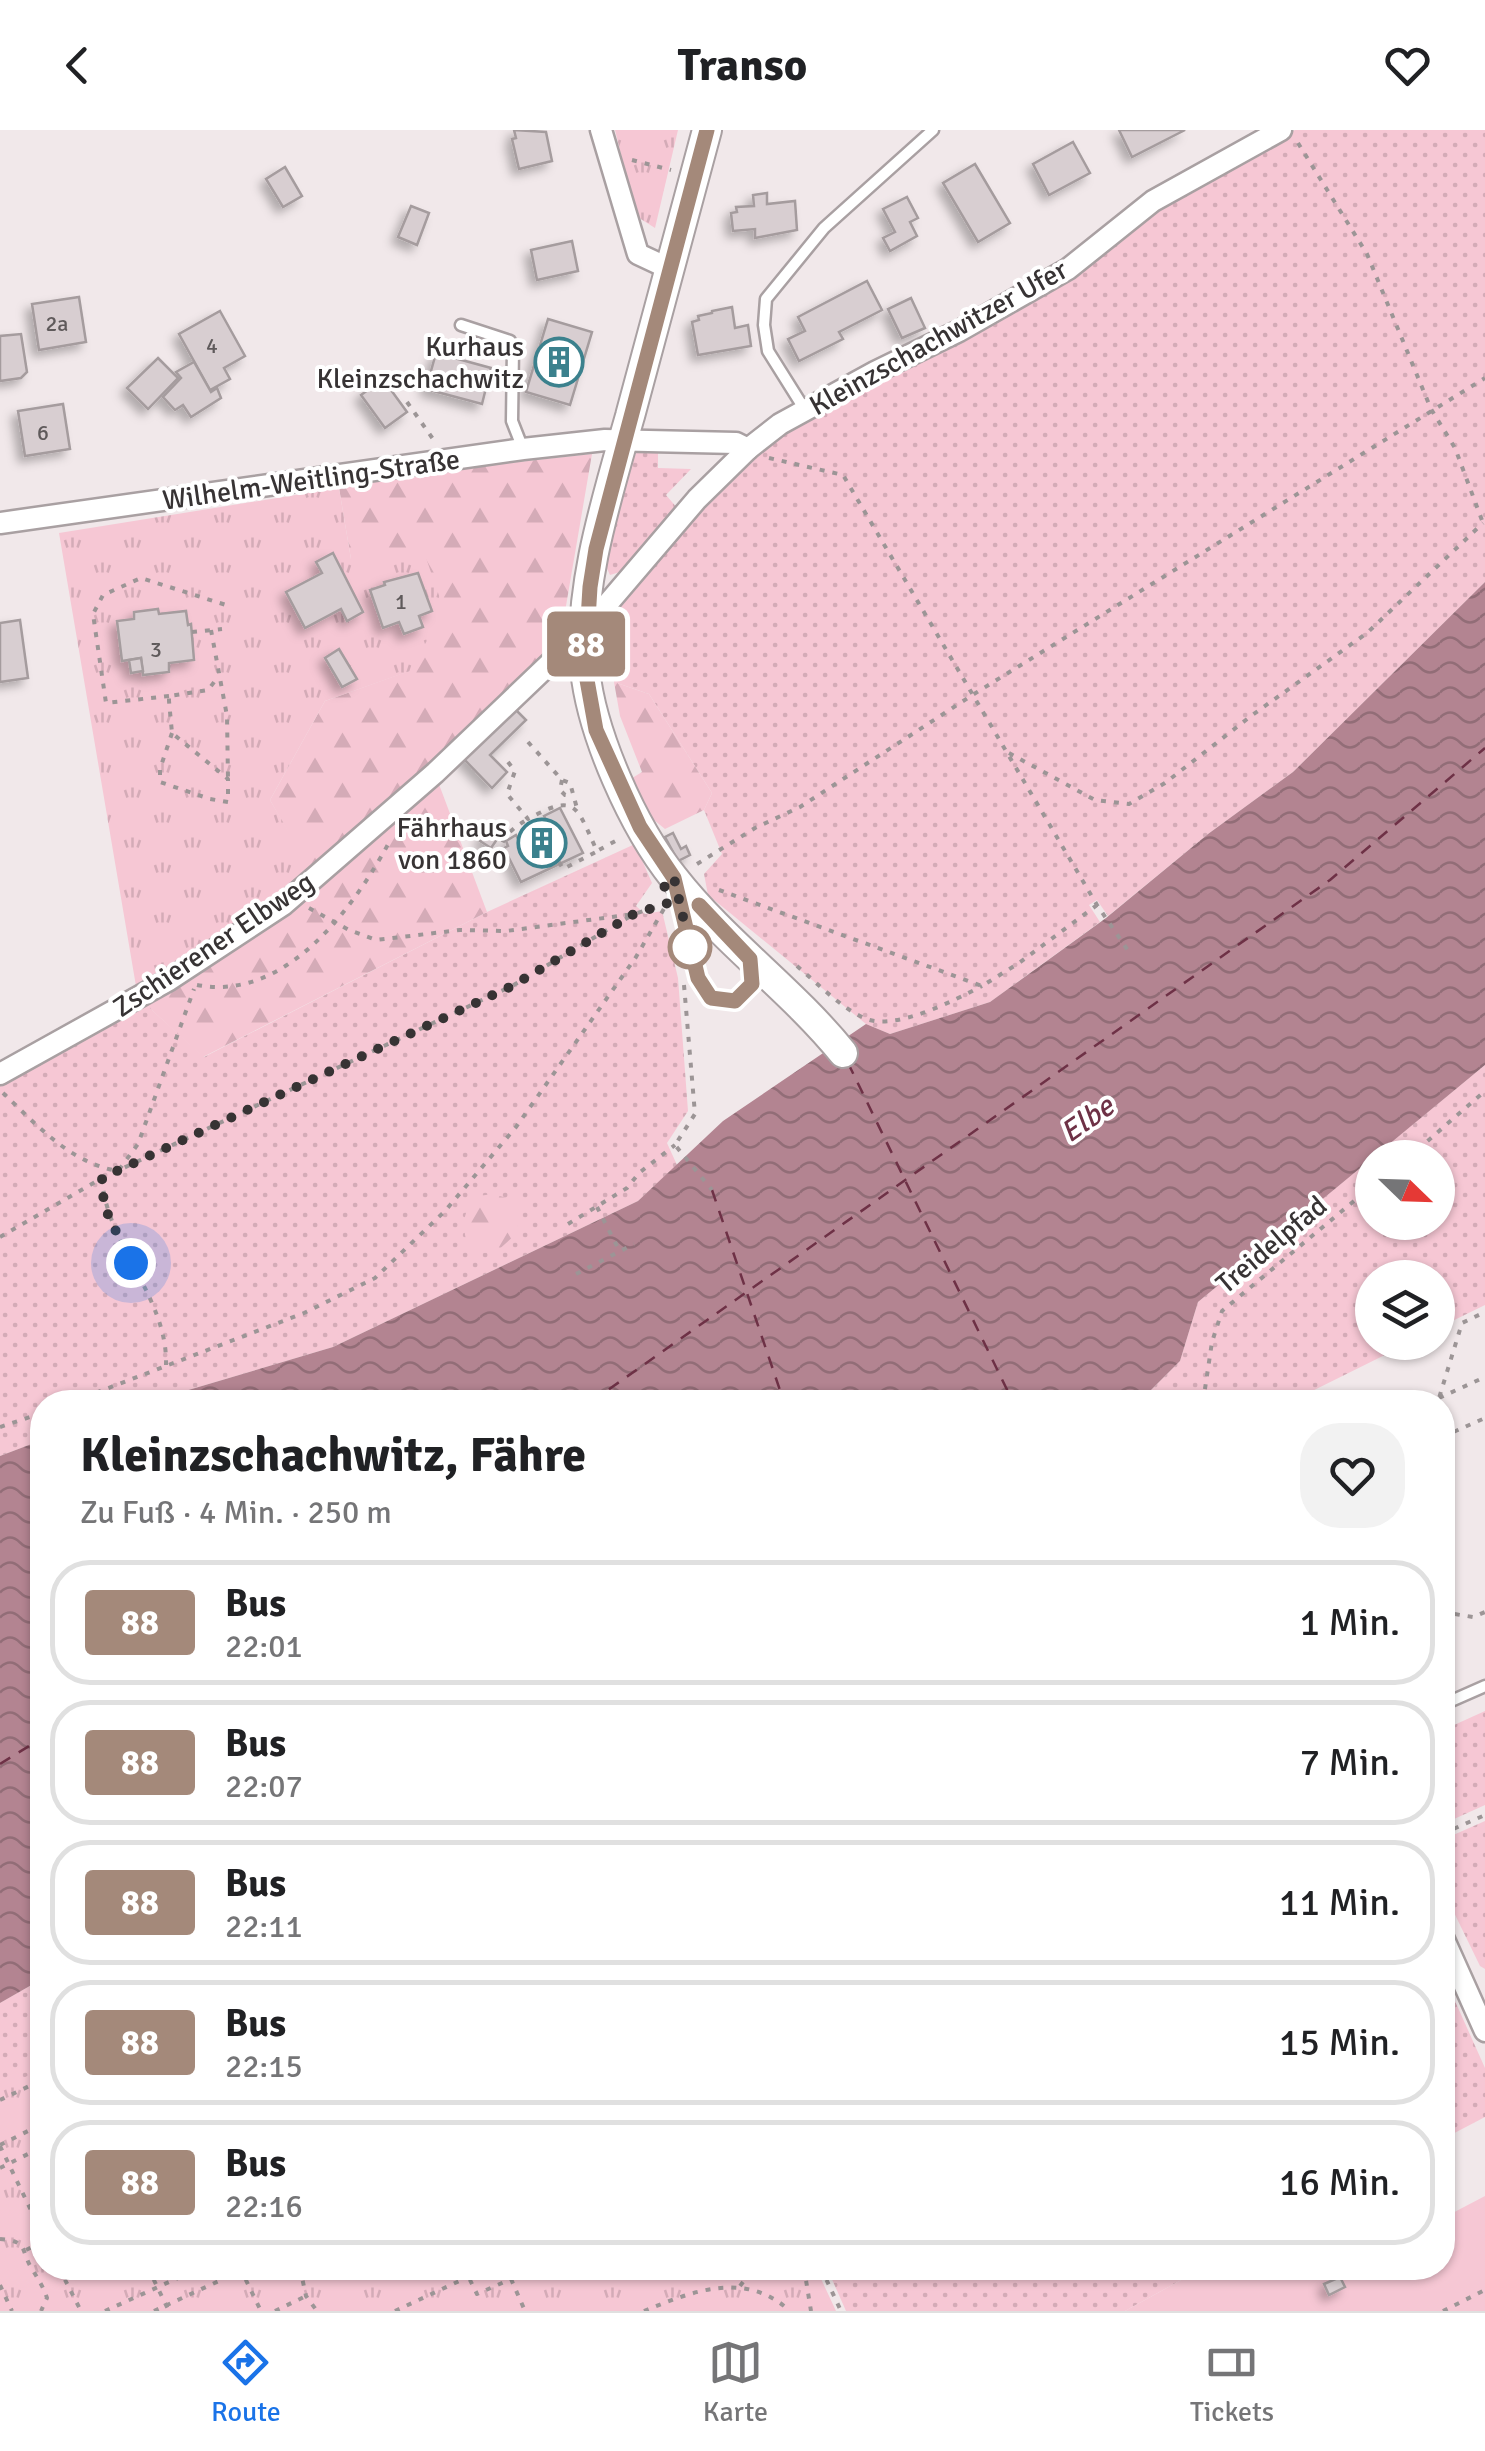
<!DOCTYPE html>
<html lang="de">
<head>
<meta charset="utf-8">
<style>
  :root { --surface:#fff; --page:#f2f2f2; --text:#202124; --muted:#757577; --line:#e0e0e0; --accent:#1a73e8 }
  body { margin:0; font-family:Signika,sans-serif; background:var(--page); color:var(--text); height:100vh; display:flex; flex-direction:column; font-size:38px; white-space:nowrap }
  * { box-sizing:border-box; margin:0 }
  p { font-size:32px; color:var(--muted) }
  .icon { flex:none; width:55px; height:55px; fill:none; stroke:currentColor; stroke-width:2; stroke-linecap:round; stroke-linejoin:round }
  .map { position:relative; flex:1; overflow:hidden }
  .sheet { position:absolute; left:30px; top:1260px; width:1425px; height:890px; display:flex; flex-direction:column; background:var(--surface); border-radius:40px; box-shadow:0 2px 8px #0004 }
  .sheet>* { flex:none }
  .badge { padding:0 20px; border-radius:8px; font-size:35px; line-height:65px }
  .needle { width:65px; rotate:113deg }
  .controls { position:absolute; left:1355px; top:1010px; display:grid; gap:20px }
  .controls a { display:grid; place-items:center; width:100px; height:100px; border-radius:50%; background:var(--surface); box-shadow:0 2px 8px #0004; font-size:50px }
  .you { position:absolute; width:50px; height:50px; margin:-25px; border:8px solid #fff; border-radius:50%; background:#1a73e8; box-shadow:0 0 0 15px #1a73e833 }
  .map>.badge { position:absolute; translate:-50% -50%; box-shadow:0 0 0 5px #fff }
  .round { display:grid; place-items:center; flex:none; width:105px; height:105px; border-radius:40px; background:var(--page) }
  .overview { display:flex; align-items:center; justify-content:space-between; height:170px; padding:0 50px }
  h1 { font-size:48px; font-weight:700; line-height:75px }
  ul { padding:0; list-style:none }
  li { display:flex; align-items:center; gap:30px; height:125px; margin:0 20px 15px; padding:0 30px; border:5px solid var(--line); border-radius:40px }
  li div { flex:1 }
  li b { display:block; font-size:38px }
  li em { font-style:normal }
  li .badge { min-width:110px; font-weight:700; text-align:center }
  header { display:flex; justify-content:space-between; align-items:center; height:130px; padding:0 50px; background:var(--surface); font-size:45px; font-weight:700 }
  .dock { display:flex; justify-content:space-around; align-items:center; height:140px; border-top:2px solid var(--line); background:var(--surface); font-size:28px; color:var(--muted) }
  .dock a { display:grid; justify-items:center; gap:5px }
  .dock .selected { color:var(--accent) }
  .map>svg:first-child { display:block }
  .grass { fill:url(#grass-dots) }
  .forest { fill:url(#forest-firs) }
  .park { fill:url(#park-tufts) }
  .garden { fill:#f6c7d4 }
  .water { fill:url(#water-waves) }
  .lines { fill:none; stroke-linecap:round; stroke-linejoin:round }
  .ferry { stroke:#6e3146; stroke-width:2.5; stroke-dasharray:12 10; stroke-linecap:butt }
  .building { fill:#d8ced1; stroke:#a59c9e; stroke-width:2.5; filter:url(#shadow) }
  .lane-casing { stroke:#a9a0a2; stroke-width:15 }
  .street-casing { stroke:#a9a0a2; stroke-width:25 }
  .secondary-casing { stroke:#a9a0a2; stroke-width:32 }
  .path { stroke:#9c9596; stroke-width:4; stroke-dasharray:5 8; stroke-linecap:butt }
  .lane { stroke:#fff; stroke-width:10 }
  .street { stroke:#fff; stroke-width:20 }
  .secondary { stroke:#fff; stroke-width:28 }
  .line-casing { stroke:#fff; stroke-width:22 }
  .line { stroke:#a4897a; stroke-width:15 }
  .walk { stroke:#373334; stroke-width:10; stroke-dasharray:0 18 }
  .stop-dot { fill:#fff; stroke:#a4897a; stroke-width:5 }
  .labels { text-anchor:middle; stroke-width:8; stroke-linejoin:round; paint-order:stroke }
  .number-label { font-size:22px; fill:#5f5a5b }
  .street-label { font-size:28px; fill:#373334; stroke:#fff }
  .poi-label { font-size:28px; fill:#373334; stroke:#fff; text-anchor:end }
  .water-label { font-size:30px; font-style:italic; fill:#6e3146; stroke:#fff }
</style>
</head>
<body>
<header><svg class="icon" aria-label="back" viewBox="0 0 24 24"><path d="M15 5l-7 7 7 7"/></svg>Transo<svg class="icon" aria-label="heart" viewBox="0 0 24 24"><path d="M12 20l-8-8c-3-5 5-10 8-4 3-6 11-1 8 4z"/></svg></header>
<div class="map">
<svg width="1485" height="2181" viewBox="0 0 1485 2181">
  <defs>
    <pattern id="grass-dots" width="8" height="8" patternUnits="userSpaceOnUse" patternTransform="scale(2.5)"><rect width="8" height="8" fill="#f6c7d4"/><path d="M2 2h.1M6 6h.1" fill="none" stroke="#d4abb7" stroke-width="1.8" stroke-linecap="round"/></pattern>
    <pattern id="forest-firs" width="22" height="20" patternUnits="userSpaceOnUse" patternTransform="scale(2.5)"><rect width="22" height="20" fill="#f6c7d4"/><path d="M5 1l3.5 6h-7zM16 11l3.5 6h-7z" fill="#d4abb7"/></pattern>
    <pattern id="park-tufts" width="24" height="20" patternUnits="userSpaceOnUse" patternTransform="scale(2.5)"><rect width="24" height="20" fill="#f6c7d4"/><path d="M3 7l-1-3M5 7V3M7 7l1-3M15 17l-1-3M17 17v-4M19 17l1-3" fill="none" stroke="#d4abb7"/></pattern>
    <pattern id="water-waves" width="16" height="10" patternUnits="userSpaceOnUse" patternTransform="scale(2.5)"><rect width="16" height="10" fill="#b38491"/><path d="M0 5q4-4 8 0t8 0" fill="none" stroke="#926d77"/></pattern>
    <filter id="shadow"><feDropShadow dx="-6" dy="6" stdDeviation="5" flood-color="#0004"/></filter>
  </defs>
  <rect width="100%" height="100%" fill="#f1e8ea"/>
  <!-- grass -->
  <g class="grass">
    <path d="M1295,0H1485V452L1293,642L1208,704L1108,786L1097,770L1089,775L1100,792L990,872L890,904L866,894L708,765L704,744L722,724L704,680L712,663L649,564L614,552V527L599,511L633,456L703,373L761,317L1160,76Z"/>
    <path d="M640,318L658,320V338L691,339L666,365L678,379L623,441L610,445L605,434L633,328Z"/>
    <path d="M635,714L652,753L636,776L645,784L662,781L678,848L688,981L667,1013L677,1035L638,1071L333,1217L148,1272H42V1310L0,1326V949L143,872L204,927L487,782Z"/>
    <path d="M1485,935V1175L1438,1198V1148H1372V1212L1409,1213L1290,1272H1139L1180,1231L1198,1172L1372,1028V1092H1438V1028L1373,1027Z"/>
    <path d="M1485,1581V1675L1443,1694V1600Z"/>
    <path d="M1485,1691V1839L1480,1836L1443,1760L1442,1710Z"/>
    <path d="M1442,1842L1485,1938V1987L1443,2009Z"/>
    <path d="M42,1849V1941L0,1961V1873Z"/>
    <path d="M827,2138H1203L1125,2181H846Z"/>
  </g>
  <!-- forest -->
  <g class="forest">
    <path d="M592,324L561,505L562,524L437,649L487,782L203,927L143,872L309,739L270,670L325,571L409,541L351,429L339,358L414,343Z"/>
    <path d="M614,552L649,564L712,663L704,680L665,699L649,686L629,650L642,642L620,586Z"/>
    <path d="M493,1064L523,1073L516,1104L495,1123L468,1122L463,1093L471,1067Z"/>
  </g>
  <!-- park -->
  <g class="park">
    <path d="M615,0H678L655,98L636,86Z"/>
    <path d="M339,358L351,429L424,422L444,480L410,541L325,571L270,670L310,738L243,794L137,862L59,403Z"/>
    <path d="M42,1939V2138H816L836,2181H0V1959Z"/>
  </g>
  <!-- garden -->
  <path class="garden" d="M1485,2066V2181H1125L1203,2138H1442L1443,2088Z"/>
  <!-- water -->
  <g class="water">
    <path d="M1485,452V935L1198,1172L1180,1231L1139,1272H148L333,1217L638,1071L723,991L866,894L890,904L990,872L1106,788L1208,704L1293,642Z"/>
    <path d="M42,1310V1849L0,1873V1326Z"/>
  </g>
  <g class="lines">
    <!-- ferry -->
    <g class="ferry">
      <path d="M848,933L1013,1272"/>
      <path d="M712,1060L784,1272"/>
      <path d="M591,1272L1330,750L1485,618"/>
      <path d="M0,1634L42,1608"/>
    </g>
  </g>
  <!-- building -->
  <g class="building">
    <path d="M514,0L546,2L552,31L519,39L512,9L516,8Z"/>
    <path d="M1119,0H1185L1132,27Z"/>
    <path d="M1073,12L1090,43L1049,65L1033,34Z"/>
    <path d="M975,34L1010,93L978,112L943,53Z"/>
    <path d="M285,37L302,66L283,77L266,49Z"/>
    <path d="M767,63V74L795,71L797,100L755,108V99L733,101L731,83L737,82L736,77L754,76L753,65Z"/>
    <path d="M907,67L918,88L910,92L917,106L890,121L883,108L895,102L883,79Z"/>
    <path d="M411,76L429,83L417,115L398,107Z"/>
    <path d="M572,111L578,141L537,150L531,120Z"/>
    <path d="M867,151L882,180L839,202L843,209L799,231L788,209L805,201L798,187Z"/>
    <path d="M79,167L86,212L39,220L32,174Z"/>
    <path d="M911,168L925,198L902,208L888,179Z"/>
    <path d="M732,177L735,198L748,195L751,216L698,225L692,192L699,190L698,186L712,183V181Z"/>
    <path d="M220,181L245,226L224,238L230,249L210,260L179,204Z"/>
    <path d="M548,189L592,202L570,275L526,262Z"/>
    <path d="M21,204L27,242L21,248L0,251V206Z"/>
    <path d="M436,223L491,238L482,274L426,259Z"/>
    <path d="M158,228L178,248L148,279L127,258Z"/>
    <path d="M194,232L211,262L217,258L221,268L191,287L183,275L175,280L163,267L181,248L176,242Z"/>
    <path d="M383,249L407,282L385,298L361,265Z"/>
    <path d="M63,274L70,319L25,326L18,281Z"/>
    <path d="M333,423L363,482L347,491L341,479L305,498L286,462L322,443L316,432Z"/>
    <path d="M418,443L432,481L419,486L423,497L404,504L399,492L383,498L370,460L385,455L384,452Z"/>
    <path d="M158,479L159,484L186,481L188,495L191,494L194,530L169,533V542L143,545L141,528L122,531L117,491L134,489V482Z"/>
    <path d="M20,490L28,548L0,552V493Z"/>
    <path d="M339,519L357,549L342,557L325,528Z"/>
    <path d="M141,528L143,541L131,543L129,530Z"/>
    <path d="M513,577L526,590L490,625L507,642L492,658L462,627Z"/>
    <path d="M560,678L583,723L521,752L504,718L508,716L506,711L516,705L519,710L549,695L544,686Z"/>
    <path d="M490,698L500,705L491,718L480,711Z"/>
    <path d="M673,703L681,719L686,716L690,725L678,731L665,707Z"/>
    <path d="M1340,2147L1345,2157L1329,2165L1324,2154Z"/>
  </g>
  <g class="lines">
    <!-- lane casing -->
    <g class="lane-casing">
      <g id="lane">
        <path d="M461,195L510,211L513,218L512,291L523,319"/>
        <path d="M805,280L768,221L764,195L766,169L824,98L933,0"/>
        <path d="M679,769L698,847L711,868L735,871L751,854V835"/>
        <path d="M1442,1575L1485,1556"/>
      </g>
    </g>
    <!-- street casing -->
    <g class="street-casing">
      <g id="street">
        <path d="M601,0L638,124L670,139"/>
        <path d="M0,393L523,319L605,310L736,313L748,319"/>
        <path d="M0,944L169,850L283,775L435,643L586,499L697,369L748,319L780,294L875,242L959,201L1068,139L1153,71L1281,0"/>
        <path d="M1442,1805L1485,1901"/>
      </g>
    </g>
    <!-- secondary casing -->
    <g class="secondary-casing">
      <path id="secondary" d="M707,0C682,96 656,191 630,286C608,364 577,459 585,540C592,605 633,697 674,748C724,812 792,860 843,923"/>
    </g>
    <!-- path -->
    <g class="path">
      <path d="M1298,13L1367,124L1431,279L1455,318L1483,393"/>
      <path d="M632,30L671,40"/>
      <path d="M407,272L433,309"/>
      <path d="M769,328L843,345L1097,775L1131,825"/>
      <path d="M211,500L227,586L228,649"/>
      <path d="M192,502L222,499"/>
      <path d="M169,566L106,573L93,484L103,465L141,448L226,475"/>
      <path d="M172,603L160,639V652L210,669L228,672V649L172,603L169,571V566L208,560L218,547"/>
      <path d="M528,612L562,650L570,653L578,682"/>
      <path d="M1009,623L1095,670L1129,674L1165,653L1251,586L1367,503L1483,393"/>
      <path d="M508,632L515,641L507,664L528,689C577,662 576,676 597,721L619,709"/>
      <path d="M562,650L560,660L565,665L572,666"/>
      <path d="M559,732L563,739L596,722"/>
      <path d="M697,734L755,698L800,677L974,564L1485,248"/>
      <path d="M500,738C497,712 506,702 528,689"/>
      <path d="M719,760L982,856L1019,833L1097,775"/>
      <path d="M309,778L349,800L376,810L460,800L506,801L634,784L663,775"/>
      <path d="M797,836C817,853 840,877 864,888C894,902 955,870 982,856"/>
      <path d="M197,855C286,872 354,778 391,709"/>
      <path d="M684,855L695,984L675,1015L712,1060"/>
      <path d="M3,963C37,995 70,1033 118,1041L138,1014L194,859"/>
      <path d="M1408,1028L1485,961"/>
      <path d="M102,1048C106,1115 168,1167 166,1235"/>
      <path d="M597,1077L620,1122"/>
      <path d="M568,1094L627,1058L639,1043L675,1015"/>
      <path d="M0,1107L102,1048L512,856L634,784"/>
      <path d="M576,1144L634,1114"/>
      <path d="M1439,1268L1485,1247"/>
      <path d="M72,1272L304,1183L375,1148L445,1081L516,997L636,827L665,777"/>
      <path d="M1203,1272L1212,1212L1222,1181L1372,1056"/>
      <path d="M1428,1272L1439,1268L1462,1193L1485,1182"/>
      <path d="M0,1297L42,1283"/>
      <path d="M1442,1307L1485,1288"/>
      <path d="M1442,1482L1473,1487L1485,1482"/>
      <path d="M1442,1704L1485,1685"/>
      <path d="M1442,1772L1449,1787"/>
      <path d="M0,1970L42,1950"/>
      <path d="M0,2015L42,1994"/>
      <path d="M0,2016L42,2103"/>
      <path d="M0,2038L42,2017"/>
      <path d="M0,2109C29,2111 20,2120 32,2139C38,2149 43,2156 47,2168L41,2181"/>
      <path d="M26,2120L42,2112"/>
      <path d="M59,2138L81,2181"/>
      <path d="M90,2138C107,2149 116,2146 134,2138"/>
      <path d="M148,2138L169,2181"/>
      <path d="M240,2138L261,2181"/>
      <path d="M300,2138L306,2166L317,2181"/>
      <path d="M464,2138L477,2164L536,2138"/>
      <path d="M804,2138L811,2181"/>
      <path d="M821,2138L841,2181"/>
      <path d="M511,2149L525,2181"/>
      <path d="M0,2155L12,2181"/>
      <path d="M740,2156L754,2138"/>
      <path d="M105,2181L200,2138"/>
      <path d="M154,2181L247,2138"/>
      <path d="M275,2181L306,2166"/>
      <path d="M395,2181L468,2147"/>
      <path d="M644,2181C693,2161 745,2140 790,2181"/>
      <path d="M1443,2181L1485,2160"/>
    </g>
    <!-- lane -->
    <use href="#lane" class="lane"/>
    <!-- street -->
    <use href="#street" class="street"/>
    <!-- secondary -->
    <use href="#secondary" class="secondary"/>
  </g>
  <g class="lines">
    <!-- line casing -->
    <g class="line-casing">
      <path id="line" d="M699,775L750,829L752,854L735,871L711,868L698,848L674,748L640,697L596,600L585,539L590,457L596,419L707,0"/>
    </g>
    <!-- line -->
    <use href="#line" class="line"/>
    <!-- walk -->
    <path class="walk" d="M131,1133L104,1076L102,1048L512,856L634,784L668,773L664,754L674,748L690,817"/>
  </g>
  <!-- icons -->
  <defs>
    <g id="building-ring" transform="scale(2.5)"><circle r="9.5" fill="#fff" stroke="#3b818d" stroke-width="1.5"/><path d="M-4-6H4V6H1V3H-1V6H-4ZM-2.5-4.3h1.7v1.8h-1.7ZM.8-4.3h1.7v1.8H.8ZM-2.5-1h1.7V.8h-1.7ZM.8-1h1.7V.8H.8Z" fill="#3b818d"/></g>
  </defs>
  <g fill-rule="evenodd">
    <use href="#building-ring" x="559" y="232"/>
    <use href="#building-ring" x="542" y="713"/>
  </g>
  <!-- markers -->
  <circle class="stop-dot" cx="690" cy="817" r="20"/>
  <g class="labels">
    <!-- number labels -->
    <g class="number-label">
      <text x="57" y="201">2a</text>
      <text x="212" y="223">4</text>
      <text x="43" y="310">6</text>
      <text x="401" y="479">1</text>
      <text x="156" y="527">3</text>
    </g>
    <!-- street labels -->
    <g class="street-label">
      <text transform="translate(938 207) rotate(-29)" y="10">Kleinzschachwitzer Ufer</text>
      <text transform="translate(311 349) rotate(-8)" y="10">Wilhelm-Weitling-Straße</text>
      <text transform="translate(213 814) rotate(-34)" y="10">Zschierener Elbweg</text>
      <text transform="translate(1271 1114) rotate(-40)" y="10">Treidelpfad</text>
    </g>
    <!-- poi labels -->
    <g class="poi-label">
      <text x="524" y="226">Kurhaus<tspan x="524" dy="32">Kleinzschachwitz</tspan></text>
      <text x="507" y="707">Fährhaus<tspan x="507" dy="32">von 1860</tspan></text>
    </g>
    <!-- water labels -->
    <g class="water-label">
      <text transform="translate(1087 989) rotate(-35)" y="10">Elbe</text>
    </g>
  </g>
</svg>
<div class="controls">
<a><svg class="needle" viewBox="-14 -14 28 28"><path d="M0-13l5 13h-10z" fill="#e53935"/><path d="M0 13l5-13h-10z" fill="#757577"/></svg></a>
<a><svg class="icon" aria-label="layers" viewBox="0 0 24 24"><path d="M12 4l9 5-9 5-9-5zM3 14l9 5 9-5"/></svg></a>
</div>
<div class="you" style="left:131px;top:1133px"></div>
<b class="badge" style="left:586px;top:514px;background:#a4897a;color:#fff">88</b>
<section class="sheet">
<div class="overview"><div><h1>Kleinzschachwitz, Fähre</h1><p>Zu Fuß · 4 Min. · 250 m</p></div><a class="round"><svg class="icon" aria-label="heart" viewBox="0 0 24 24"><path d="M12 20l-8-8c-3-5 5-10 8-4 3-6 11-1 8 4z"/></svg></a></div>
<ul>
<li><span class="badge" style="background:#a4897a;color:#fff">88</span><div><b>Bus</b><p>22:01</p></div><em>1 Min.</em></li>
<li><span class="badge" style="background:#a4897a;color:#fff">88</span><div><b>Bus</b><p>22:07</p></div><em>7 Min.</em></li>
<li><span class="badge" style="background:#a4897a;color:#fff">88</span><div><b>Bus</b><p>22:11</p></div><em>11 Min.</em></li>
<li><span class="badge" style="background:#a4897a;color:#fff">88</span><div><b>Bus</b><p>22:15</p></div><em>15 Min.</em></li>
<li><span class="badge" style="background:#a4897a;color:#fff">88</span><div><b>Bus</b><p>22:16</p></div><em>16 Min.</em></li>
</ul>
</section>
</div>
<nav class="dock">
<a class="selected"><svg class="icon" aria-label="directions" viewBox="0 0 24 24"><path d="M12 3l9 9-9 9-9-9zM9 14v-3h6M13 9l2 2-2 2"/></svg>Route</a>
<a><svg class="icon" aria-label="map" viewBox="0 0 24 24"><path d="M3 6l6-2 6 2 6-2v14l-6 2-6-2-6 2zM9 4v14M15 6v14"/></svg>Karte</a>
<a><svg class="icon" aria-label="tickets" viewBox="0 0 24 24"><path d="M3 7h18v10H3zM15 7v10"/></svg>Tickets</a>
</nav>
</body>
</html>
